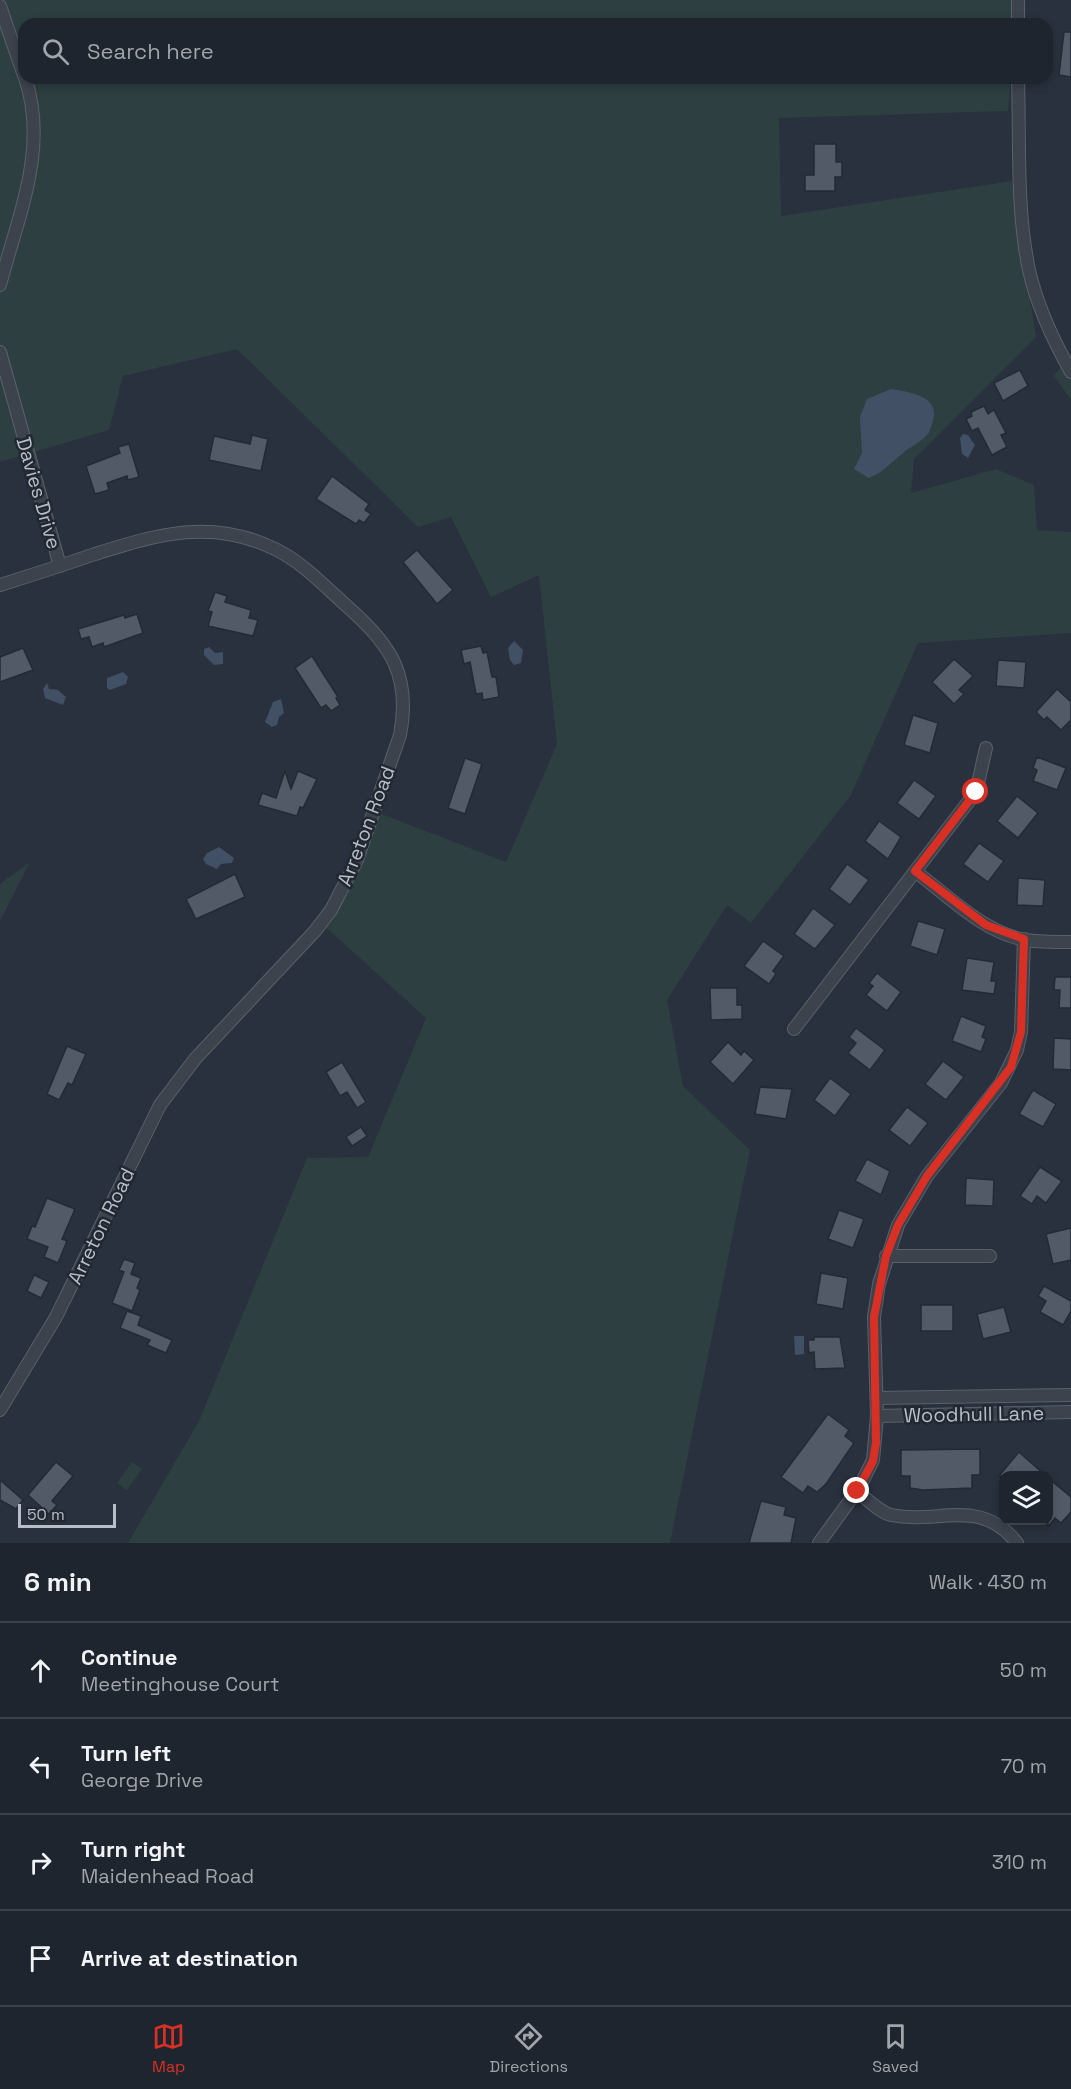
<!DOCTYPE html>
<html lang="en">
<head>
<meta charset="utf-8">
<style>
	:root { --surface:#1e252e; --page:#2b313a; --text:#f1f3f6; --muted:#a1a5aa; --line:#3c424a; --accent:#d93025 }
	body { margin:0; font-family:"Space Grotesk",sans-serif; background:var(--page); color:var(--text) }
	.controls { position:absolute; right:18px; bottom:18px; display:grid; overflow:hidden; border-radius:12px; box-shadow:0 3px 9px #0003 }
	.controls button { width:54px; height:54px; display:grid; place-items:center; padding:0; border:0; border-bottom:2px solid var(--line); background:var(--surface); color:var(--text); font:30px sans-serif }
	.scale { position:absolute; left:18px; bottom:15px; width:98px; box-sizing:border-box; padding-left:6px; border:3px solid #b8bec8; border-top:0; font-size:16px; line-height:21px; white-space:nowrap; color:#b8bec8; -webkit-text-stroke:4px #212832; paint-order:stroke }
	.stop { position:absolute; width:18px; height:18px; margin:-14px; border:4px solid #d93025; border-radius:50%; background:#fff }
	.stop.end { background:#d93025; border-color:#fff; box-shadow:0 2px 6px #0008 }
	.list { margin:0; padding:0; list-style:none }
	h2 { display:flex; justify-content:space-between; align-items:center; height:78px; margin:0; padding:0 24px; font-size:26px }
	h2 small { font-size:20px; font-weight:400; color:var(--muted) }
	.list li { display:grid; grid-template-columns:39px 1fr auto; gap:18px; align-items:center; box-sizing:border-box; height:96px; padding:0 24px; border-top:2px solid var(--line) }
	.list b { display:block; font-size:22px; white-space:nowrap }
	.list p { margin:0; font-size:20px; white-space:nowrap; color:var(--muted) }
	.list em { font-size:20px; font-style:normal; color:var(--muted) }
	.icon { flex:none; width:33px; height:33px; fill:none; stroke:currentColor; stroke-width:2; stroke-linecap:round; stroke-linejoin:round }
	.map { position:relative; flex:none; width:1071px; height:1543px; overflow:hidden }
	.search { position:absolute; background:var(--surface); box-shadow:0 3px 9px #0003; left:18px; right:18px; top:18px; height:66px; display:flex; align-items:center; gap:15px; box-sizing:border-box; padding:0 21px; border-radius:18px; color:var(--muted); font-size:22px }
	.sheet { height:462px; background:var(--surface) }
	nav { display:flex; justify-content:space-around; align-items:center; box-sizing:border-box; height:84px; border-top:2px solid var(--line); background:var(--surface); font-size:16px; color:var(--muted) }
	nav a { display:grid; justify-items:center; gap:3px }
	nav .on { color:var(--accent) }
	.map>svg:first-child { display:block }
	.green { fill:#2d3f40 }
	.water { fill:#415065 }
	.building { fill:#525a67; stroke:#232a34; stroke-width:1.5 }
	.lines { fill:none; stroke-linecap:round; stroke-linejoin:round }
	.minor-casing { stroke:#5a616b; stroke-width:14 }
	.minor { stroke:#3c434d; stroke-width:12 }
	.route { stroke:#d93025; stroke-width:8 }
	.labels { text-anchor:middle; stroke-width:5; stroke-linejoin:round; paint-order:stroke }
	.street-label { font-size:20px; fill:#b8bec8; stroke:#212832 }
</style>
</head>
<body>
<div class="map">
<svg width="1071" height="1543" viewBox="0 0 1071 1543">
	<rect width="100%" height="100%" fill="#28313d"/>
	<g class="green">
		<polygon points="0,0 1019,0 1016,24 24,24 24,78 1011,78 1008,111 779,118 781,216 1012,181 1036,337 914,459 911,493 996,469 1034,485 1037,530 1071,532 1071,633 918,643 851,795 751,923 727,905 667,1000 683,1086 750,1150 670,1543 128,1543 199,1421 307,1158 368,1157 426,1018 321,923 374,811 506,862 557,744 539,575 491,597 451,517 418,527 237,349 123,376 109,430 0,462"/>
		<polygon points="1071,354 1071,400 1054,376"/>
		<polygon points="30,862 0,921 0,884"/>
		<polygon points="132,1462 142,1469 127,1490 117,1483"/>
	</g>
	<g class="water">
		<path d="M891,389C911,392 943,397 932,424C930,429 930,433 926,436C919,443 910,447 903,453C890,463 884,472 869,478L854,469L862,453L860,417L867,399Z"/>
		<polygon points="963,434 968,435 975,445 968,458 962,454 960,438"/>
		<polygon points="514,641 523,650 521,663 514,665 510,660 508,648"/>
		<polygon points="209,647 215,653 223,652 223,664 214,665 204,655 204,649"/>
		<polygon points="123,672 128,677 126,684 110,690 107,688 107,678"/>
		<polygon points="47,683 49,689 58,690 66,697 63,705 45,698 43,689"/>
		<polygon points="281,699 284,713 279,717 277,725 272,727 265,722 273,702"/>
		<polygon points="219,847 234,858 232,863 221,864 217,869 206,864 203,859 207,853"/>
		<polygon points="794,1336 804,1336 804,1354 795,1355"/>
	</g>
	<g class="building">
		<polygon points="1064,32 1071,32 1071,77 1059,75"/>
		<polygon points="814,144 836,144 836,162 842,162 842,177 835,177 835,191 805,191 805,175 814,175"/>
		<polygon points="1020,370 1028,386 1003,401 994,383"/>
		<polygon points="984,406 988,414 994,410 1006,433 1001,435 1007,447 992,455 978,428 972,431 966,419 972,416 971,412"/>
		<polygon points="252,435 268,439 261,471 209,460 214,436 250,444"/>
		<polygon points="129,444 139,477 128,480 127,476 107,483 109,490 95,494 86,466 120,453 118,447"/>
		<polygon points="332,476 369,504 365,510 371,514 364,523 359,520 356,524 316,499"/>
		<polygon points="417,550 453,590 437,604 403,562"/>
		<polygon points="215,592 227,596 225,602 251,610 249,618 258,620 253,636 208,626 212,612 208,611"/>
		<polygon points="137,614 143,633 104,647 103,643 92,647 89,637 81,639 78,629 124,615 125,618"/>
		<polygon points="481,646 483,653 487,652 492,677 496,677 499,697 483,700 482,693 476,694 470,662 464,664 461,650"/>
		<polygon points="23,648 33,670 0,682 0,657"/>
		<polygon points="312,656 338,697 336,698 340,705 331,711 326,705 321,708 295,668"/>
		<polygon points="954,659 973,676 959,690 964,694 954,704 932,682"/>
		<polygon points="998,660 1026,662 1024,688 996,686"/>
		<polygon points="1057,689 1071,702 1071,720 1061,730 1047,717 1044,720 1036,712"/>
		<polygon points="913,715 938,723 930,753 904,745"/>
		<polygon points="1037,757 1066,768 1057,790 1033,781 1037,770 1033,768"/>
		<polygon points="465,758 482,764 465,814 448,808"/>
		<polygon points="285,771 291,789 298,771 317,779 303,808 300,807 297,816 258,805 262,793 276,798"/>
		<polygon points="914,780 936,796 919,819 897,803"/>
		<polygon points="1017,796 1038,813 1018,838 997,821"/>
		<polygon points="879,821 901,837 888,859 865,841"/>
		<polygon points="979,843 1004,861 988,882 963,864"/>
		<polygon points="847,864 869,880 850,905 829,889"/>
		<polygon points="235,874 245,897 196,919 186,899"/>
		<polygon points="1018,878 1045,880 1043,906 1017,905"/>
		<polygon points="813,908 835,925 815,949 794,934"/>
		<polygon points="918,921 945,929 937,955 910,946"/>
		<polygon points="763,941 784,956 773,971 776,974 769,984 744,966"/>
		<polygon points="967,958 994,962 991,981 996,981 994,994 962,990"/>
		<polygon points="877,973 901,992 887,1011 866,995 873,986 869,983"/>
		<polygon points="1055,977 1071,977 1071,1008 1059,1008 1060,990 1054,990"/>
		<polygon points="710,988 737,988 737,1005 742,1005 742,1019 711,1020"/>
		<polygon points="961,1016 986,1026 982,1037 986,1039 981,1052 952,1041"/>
		<polygon points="856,1028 885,1050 870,1070 848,1053 856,1043 849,1037"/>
		<polygon points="1054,1038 1071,1039 1071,1070 1053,1069"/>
		<polygon points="728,1042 741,1055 744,1051 754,1060 733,1084 710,1062"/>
		<polygon points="67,1046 86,1054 72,1085 68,1083 59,1100 47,1094"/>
		<polygon points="943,1061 964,1077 946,1100 925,1084"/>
		<polygon points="342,1062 366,1102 357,1108 347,1092 340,1096 326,1072"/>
		<polygon points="830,1078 851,1094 835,1116 814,1100"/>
		<polygon points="760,1087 792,1089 786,1119 755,1114"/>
		<polygon points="1033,1090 1056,1104 1043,1127 1019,1114"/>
		<polygon points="907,1107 928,1123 910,1146 889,1130"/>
		<polygon points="361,1127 367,1136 352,1146 346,1137"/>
		<polygon points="867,1159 890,1171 881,1195 855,1181"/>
		<polygon points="1040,1167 1062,1181 1046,1203 1037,1196 1032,1204 1020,1196"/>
		<polygon points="966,1178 994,1180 993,1206 965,1205"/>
		<polygon points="47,1198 75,1209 62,1239 67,1241 58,1263 44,1257 48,1247 27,1239 32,1226 35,1227"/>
		<polygon points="839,1210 864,1219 853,1248 828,1239"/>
		<polygon points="1071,1228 1071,1260 1053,1264 1046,1234"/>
		<polygon points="124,1259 135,1263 131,1274 141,1278 137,1288 140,1290 132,1311 112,1303 124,1272 119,1270"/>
		<polygon points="821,1273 848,1278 843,1309 816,1304"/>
		<polygon points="34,1275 49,1282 41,1298 27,1291"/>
		<polygon points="1044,1286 1071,1301 1071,1311 1063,1325 1040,1312 1046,1301 1038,1296"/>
		<rect x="921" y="1305" width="32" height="26"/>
		<polygon points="1004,1307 1011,1332 983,1339 977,1314"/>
		<polygon points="127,1311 141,1316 138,1325 172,1340 166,1353 147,1345 150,1340 120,1328"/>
		<polygon points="814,1337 840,1337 845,1368 815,1369 814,1352 809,1353 808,1340 814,1340"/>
		<polygon points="828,1414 849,1430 845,1436 854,1443 826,1484 817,1492 808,1486 803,1493 781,1477"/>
		<polygon points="980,1449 980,1475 972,1475 972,1488 923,1490 910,1488 910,1476 901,1476 901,1450"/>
		<polygon points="1019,1452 1046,1476 999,1476"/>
		<polygon points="56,1462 73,1476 52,1501 57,1505 49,1514 28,1495"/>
		<polygon points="1048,1478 1071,1497 1071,1512 1061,1523 1055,1518 1048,1527"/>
		<polygon points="0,1480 23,1500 16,1509 0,1500"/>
		<polygon points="761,1501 786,1507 784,1515 796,1518 791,1543 749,1543"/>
	</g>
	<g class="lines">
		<defs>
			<g id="minor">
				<polyline points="0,6 24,76"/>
				<polyline points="1018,24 1018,0"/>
				<path d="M1018,78C1020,141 1016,208 1029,270C1037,306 1053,340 1071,372"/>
				<path d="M0,285C18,216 49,148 25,78"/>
				<polyline points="0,352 60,566"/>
				<path d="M0,585C32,575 63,565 95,554C158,534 212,518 275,549C304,563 326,588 350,609C392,646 411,677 400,735L357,860L331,910L315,931L195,1059L160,1105L56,1317L0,1410"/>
				<path d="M915,871C948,896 983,932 1025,940C1040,942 1056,942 1071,942"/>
				<polyline points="794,1029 976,792 986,748"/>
				<polyline points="886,1256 990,1256"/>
				<polyline points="877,1398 1071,1395"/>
				<polyline points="877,1416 1071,1412"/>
				<path d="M857,1491C867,1499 879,1512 891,1515C938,1525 980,1496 1017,1543"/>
				<polyline points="819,1543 859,1488 873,1460 877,1416 874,1317 879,1284 898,1225 927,1176 1001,1083 1017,1050 1021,1032 1024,939"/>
			</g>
		</defs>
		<use href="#minor" class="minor-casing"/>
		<use href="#minor" class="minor"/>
	</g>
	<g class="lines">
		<polyline class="route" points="857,1491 873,1461 876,1443 874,1317 886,1256 898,1225 927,1176 1011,1067 1021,1032 1024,939 986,925 915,871 976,792"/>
	</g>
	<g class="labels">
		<g class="street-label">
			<text transform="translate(39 493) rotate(74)" y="7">Davies Drive</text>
			<text transform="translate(366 826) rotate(-69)" y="7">Arreton Road</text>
			<text transform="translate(101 1226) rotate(-64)" y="7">Arreton Road</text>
			<text transform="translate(974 1414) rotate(-1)" y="7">Woodhull Lane</text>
		</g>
	</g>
</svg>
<div class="controls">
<button><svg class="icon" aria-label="layers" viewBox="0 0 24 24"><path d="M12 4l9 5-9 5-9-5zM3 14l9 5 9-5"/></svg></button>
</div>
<div class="scale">50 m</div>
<div class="stop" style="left:976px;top:792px"></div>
<div class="stop end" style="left:857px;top:1491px"></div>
<div class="search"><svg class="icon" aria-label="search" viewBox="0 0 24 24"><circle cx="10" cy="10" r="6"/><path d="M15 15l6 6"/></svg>Search here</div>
</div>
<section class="sheet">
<h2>6 min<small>Walk · 430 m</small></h2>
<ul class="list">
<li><svg class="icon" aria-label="ahead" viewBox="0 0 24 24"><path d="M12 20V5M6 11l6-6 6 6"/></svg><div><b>Continue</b><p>Meetinghouse Court</p></div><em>50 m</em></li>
<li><svg class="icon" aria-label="left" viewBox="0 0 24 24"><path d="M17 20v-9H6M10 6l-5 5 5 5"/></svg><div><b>Turn left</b><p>George Drive</p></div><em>70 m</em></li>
<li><svg class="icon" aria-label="right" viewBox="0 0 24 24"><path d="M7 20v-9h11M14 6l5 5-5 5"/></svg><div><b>Turn right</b><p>Maidenhead Road</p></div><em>310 m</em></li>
<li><svg class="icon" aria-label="arrive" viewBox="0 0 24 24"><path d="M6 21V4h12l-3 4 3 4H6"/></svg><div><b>Arrive at destination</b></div></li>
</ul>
</section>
<nav>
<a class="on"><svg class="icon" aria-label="map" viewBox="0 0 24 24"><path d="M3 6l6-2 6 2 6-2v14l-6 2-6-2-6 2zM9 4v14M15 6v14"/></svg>Map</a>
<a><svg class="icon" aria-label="directions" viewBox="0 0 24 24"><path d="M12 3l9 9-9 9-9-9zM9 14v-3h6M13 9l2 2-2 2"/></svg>Directions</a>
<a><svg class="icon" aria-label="saved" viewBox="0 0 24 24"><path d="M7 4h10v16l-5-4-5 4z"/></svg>Saved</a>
</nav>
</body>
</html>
